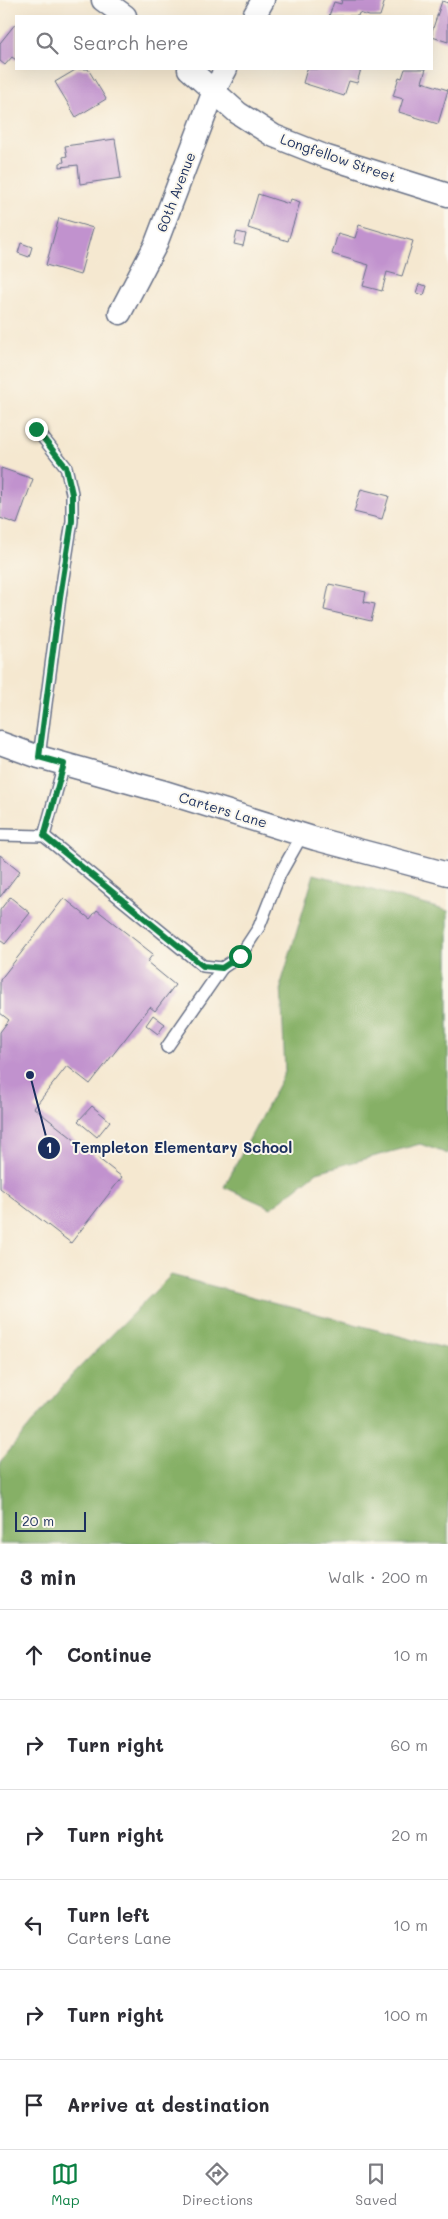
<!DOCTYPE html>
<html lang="en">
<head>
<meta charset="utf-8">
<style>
	:root { --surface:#fff; --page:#f2f2f3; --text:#2b2b33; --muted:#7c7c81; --line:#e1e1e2; --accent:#0b8043 }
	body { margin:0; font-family:Mali,sans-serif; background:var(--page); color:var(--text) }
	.scale { position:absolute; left:15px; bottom:12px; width:71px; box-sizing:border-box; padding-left:5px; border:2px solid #1b2f5e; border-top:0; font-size:14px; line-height:18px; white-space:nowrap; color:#1b2f5e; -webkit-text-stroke:4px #fbf7ec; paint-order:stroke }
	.stop { position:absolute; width:15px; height:15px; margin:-11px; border:4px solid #0b8043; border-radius:50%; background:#fff }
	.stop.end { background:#0b8043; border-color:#fff; box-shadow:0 1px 5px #0008 }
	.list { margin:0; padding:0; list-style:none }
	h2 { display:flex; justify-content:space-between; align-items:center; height:65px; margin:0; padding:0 20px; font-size:21px }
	h2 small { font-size:16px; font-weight:400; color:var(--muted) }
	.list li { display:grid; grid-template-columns:32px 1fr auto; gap:15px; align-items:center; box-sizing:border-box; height:90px; padding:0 20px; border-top:1px solid var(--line) }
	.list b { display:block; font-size:19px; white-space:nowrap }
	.list p { margin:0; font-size:16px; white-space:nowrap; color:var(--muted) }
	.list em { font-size:16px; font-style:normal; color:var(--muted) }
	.icon { flex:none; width:28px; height:28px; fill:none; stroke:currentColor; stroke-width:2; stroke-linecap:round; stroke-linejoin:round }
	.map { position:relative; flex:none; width:448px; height:1544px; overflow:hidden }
	.search { position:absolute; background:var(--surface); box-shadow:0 5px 20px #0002; left:15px; right:15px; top:15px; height:55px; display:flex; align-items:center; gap:12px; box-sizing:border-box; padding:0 18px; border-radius:0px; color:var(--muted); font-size:19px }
	.sheet { height:605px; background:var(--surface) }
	nav { display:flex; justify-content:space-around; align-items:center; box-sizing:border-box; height:70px; border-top:1px solid var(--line); background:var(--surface); font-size:14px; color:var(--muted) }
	nav a { display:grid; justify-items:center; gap:2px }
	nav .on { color:var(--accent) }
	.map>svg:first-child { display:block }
	.forest { fill:#86b066; stroke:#507062 }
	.building { fill:#c192ce }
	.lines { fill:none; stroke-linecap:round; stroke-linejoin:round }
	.service-casing { stroke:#677086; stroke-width:14 }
	.minor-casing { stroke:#677086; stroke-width:25 }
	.service { stroke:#fff; stroke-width:11 }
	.minor { stroke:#fff; stroke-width:22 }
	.route { stroke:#0b8043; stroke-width:6 }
	.labels { text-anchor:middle; stroke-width:4; stroke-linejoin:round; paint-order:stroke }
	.street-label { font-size:14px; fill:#1b2f5e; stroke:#fbf7ec }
	.leader { fill:none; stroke:#1b2f5e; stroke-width:2 }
	.callout-dot { fill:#1b2f5e; stroke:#fbf7ec; stroke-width:2 }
	.mark-label { font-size:15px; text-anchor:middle; font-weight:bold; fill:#fff }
	.callout-label { font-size:15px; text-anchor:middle; font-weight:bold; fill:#1b2f5e; stroke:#fbf7ec; stroke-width:4; stroke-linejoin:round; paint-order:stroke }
</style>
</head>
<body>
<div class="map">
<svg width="448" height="1544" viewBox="0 0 448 1544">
	<rect width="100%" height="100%" fill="#fbf7ec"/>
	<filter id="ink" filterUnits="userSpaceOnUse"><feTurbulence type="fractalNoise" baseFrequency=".02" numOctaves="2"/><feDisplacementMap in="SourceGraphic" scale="10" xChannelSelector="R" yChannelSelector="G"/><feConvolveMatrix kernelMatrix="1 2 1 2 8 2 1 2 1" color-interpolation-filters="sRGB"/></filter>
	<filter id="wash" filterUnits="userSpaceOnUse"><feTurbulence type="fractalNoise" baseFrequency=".0096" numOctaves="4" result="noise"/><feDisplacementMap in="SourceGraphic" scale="20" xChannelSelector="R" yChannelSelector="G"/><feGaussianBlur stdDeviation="1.12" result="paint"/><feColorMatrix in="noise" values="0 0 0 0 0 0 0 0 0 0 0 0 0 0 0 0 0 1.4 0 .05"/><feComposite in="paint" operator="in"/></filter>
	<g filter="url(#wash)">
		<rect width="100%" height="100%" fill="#f5e8d0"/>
		<g class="forest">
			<polygon points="314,874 448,911 448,1154 420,1144 317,1172 271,1208 224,1187 285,1072 281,984"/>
			<polygon points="171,1275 448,1349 448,1544 0,1544 0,1462 72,1375"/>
		</g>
		<g id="blocks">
			<g class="building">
				<polygon points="342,0 385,0 380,16 369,16 359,13 358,16 329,16 334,2 341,4"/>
				<polygon points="442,1 448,3 448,42 432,37 432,31"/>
				<polygon points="16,23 16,60 12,57 5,65 0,61 0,43"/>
				<polygon points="77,69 88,69 106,99 76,117 55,82"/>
				<polygon points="307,69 361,69 357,83 349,81 344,96 303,83"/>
				<polygon points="405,69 426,69 422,82 448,90 438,124 399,112 403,99 393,96 399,77 402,78"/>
				<polygon points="115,139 121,178 80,184 78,165 60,167 60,163 64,162 63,157 67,156 65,146"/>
				<polygon points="258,194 289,204 291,199 300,202 288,241 248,228"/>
				<polygon points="59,218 93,228 80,275 46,265"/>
				<polygon points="359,225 413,241 402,276 387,272 382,291 363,286 369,265 332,254 338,233 355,238"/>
				<polygon points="237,232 246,234 243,246 234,244"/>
				<polygon points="21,243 32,247 29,257 18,253"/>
				<polygon points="419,284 427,286 424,295 416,293"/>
				<polygon points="1,468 33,479 17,524 0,518"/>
				<polygon points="361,489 389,496 382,519 354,512"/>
				<polygon points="329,584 366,592 364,602 375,604 371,621 324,610"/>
				<polygon points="0,855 20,871 0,897"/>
				<polygon points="10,897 30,913 5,944 0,940 0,910"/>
				<polygon points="64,898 90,919 97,910 153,954 147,962 175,985 155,1011 150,1007 90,1084 67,1066 34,1108 122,1177 71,1243 0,1188 0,1032 9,1020 0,1013 0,980"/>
				<polygon points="153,1015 165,1024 158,1034 146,1025"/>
				<polygon points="92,1106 110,1121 97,1137 78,1121"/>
			</g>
		</g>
	</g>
	<g filter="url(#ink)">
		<use href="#blocks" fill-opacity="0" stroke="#677086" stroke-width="1"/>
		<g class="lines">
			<defs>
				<g id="service">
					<polyline points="36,429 66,467 72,493 72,521 60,597 39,757"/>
					<polyline points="0,835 44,836 203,966 222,968 240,956 259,927 280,874 302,835"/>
					<polyline points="44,836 64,764"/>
					<polyline points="167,1047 222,968"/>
				</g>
				<g id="minor">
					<polyline points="103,0 125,16"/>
					<polyline points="254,16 263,0"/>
					<polyline points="189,69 238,113 274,136 327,157 448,195"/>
					<polyline points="120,313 155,246 214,91 226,69"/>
					<polyline points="0,743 39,757 161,791 316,839 448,874"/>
				</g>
			</defs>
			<use href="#service" class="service-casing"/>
			<use href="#minor" class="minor-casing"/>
			<use href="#service" class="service"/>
			<use href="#minor" class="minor"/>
		</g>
	</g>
	<g class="lines" filter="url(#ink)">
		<polyline class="route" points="36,429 66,467 72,494 72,521 60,597 39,757 64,764 44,836 203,966 222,968 240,956"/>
	</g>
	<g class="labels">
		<g class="street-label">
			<text transform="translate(338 158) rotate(19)" y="5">Longfellow Street</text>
			<text transform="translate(176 192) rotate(-69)" y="5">60th Avenue</text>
			<text transform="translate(223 810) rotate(17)" y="5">Carters Lane</text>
		</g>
	</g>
	<path class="leader" d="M30 1075L49 1148"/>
	<g class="callout-dot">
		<circle cx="30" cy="1075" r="5"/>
		<circle cx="49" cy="1148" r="12"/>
	</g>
	<g class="mark-label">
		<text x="49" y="1153">1</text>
	</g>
	<g class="callout-label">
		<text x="182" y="1153">Templeton Elementary School</text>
	</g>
</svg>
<div class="scale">20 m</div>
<div class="stop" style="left:240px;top:956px"></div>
<div class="stop end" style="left:36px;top:429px"></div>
<div class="search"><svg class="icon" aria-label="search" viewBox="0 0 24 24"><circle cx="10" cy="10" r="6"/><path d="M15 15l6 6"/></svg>Search here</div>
</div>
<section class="sheet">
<h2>3 min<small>Walk · 200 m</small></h2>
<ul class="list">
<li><svg class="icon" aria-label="ahead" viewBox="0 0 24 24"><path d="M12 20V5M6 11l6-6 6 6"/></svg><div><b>Continue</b></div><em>10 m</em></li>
<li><svg class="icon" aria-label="right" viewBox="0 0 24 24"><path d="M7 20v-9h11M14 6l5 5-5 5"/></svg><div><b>Turn right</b></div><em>60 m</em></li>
<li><svg class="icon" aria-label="right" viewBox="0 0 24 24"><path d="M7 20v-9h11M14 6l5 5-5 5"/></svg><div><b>Turn right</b></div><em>20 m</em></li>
<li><svg class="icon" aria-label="left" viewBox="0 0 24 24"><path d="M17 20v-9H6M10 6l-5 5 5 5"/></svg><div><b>Turn left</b><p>Carters Lane</p></div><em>10 m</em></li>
<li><svg class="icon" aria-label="right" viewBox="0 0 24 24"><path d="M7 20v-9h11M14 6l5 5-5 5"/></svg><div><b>Turn right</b></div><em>100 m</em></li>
<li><svg class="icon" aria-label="arrive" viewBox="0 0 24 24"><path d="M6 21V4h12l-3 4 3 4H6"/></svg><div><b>Arrive at destination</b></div></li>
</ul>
</section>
<nav>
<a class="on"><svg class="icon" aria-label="map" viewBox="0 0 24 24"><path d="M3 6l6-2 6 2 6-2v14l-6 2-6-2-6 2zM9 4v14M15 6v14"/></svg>Map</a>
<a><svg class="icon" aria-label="directions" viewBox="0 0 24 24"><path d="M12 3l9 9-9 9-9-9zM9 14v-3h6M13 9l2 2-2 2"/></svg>Directions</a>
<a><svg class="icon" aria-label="saved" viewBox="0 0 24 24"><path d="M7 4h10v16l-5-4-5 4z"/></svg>Saved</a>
</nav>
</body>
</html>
